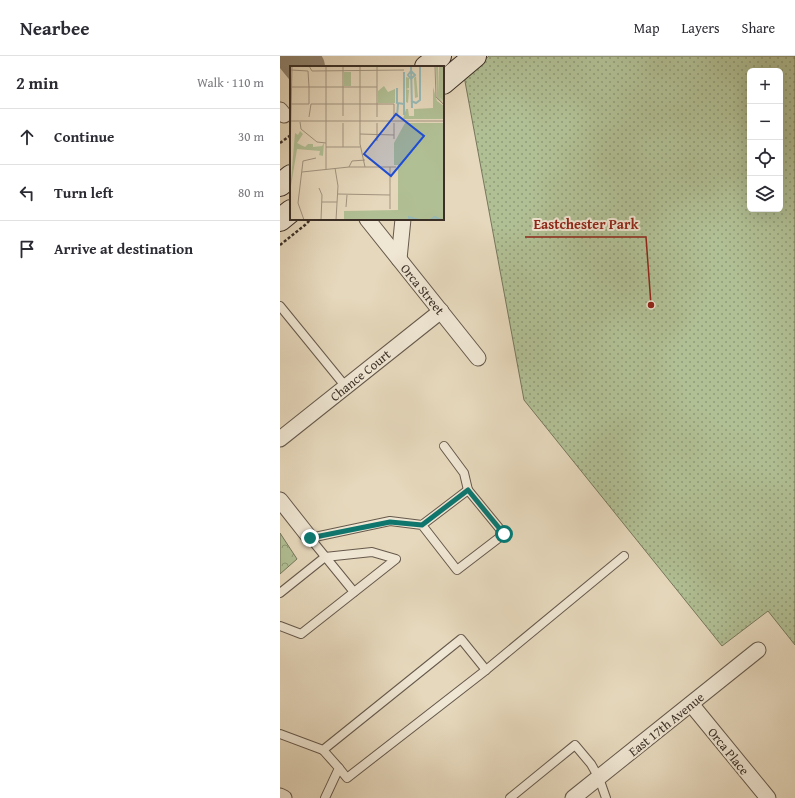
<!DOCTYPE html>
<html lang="en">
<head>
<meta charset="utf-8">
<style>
	:root { --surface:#fff; --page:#f2f2f3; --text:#2b2b33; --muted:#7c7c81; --line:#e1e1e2 }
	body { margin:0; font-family:"Gentium Book Plus",serif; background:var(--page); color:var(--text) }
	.controls { position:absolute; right:12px; top:12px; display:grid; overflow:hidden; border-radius:6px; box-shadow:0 4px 16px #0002 }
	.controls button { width:36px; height:36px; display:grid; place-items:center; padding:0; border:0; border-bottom:1px solid var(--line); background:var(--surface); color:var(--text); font:20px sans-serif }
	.stop { position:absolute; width:12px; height:12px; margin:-9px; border:3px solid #0f766e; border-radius:50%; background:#fff }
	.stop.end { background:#0f766e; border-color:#fff; box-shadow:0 1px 4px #0008 }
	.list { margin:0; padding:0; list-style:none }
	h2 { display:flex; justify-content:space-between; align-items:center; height:52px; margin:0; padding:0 16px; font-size:17px }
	h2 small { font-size:13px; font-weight:400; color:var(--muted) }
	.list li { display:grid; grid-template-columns:26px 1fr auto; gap:12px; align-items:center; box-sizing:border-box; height:56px; padding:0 16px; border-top:1px solid var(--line) }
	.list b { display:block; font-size:15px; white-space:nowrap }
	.list em { font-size:13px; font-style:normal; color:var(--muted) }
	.icon { flex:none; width:22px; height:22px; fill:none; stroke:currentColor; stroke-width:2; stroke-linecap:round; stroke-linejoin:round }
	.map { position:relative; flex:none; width:515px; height:742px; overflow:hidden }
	header { display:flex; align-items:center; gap:24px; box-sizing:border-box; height:56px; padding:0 20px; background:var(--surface); border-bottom:1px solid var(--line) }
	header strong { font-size:19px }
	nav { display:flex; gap:22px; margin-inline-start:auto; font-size:14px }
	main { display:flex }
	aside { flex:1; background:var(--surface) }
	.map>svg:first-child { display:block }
	.forest { fill:url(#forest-crowns); stroke:#76775d }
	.park { fill:url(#park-dots); stroke:#76775d; fill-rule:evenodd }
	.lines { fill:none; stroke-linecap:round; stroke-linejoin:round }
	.taxiway { stroke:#908471; stroke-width:40 }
	.lane-casing { stroke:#66594c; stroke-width:10 }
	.street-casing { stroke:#66594c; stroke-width:17 }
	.secondary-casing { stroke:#3b2f26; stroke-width:24 }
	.path { stroke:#3b2f26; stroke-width:2.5; stroke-dasharray:3 2; stroke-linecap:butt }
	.lane { stroke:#efe6d3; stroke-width:8 }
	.street { stroke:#efe6d3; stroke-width:15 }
	.secondary { stroke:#efe6d3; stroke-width:22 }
	.route { stroke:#0f766e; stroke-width:5 }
	.labels { text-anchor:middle; stroke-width:4; stroke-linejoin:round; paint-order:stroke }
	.street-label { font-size:13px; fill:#3b2f26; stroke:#efe6d3 }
	.inset-river { fill:none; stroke:#97b9b7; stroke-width:2 }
	.inset-road { fill:none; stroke:#a29480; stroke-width:1 }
	.view { fill:#1d4ed8; fill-opacity:0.15; stroke:#1d4ed8; stroke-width:2 }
	.inset-edge { fill:none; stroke:#3b2f26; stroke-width:2 }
	.leader { fill:none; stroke:#8f2418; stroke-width:1.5 }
	.callout-dot { fill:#8f2418; stroke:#efe6d3; stroke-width:1.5 }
	.callout-label { font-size:14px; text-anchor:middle; font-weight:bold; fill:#8f2418; stroke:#efe6d3; stroke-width:4; stroke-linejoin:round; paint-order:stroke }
</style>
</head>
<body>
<header>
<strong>Nearbee</strong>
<nav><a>Map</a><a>Layers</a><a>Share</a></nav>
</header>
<main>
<aside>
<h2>2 min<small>Walk · 110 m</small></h2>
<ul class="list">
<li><svg class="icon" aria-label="ahead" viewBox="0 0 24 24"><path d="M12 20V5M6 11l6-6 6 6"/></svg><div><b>Continue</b></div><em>30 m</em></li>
<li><svg class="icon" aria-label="left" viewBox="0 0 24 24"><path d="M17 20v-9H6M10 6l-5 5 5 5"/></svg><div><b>Turn left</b></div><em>80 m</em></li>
<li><svg class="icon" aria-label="arrive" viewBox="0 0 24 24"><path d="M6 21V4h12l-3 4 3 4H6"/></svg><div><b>Arrive at destination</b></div></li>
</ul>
</aside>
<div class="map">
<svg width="515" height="742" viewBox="0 0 515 742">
	<defs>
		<pattern id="forest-crowns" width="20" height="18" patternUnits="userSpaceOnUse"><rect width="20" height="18" fill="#b1bf94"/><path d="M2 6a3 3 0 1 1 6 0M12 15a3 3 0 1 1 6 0" fill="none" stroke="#919c79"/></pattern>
		<pattern id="park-dots" width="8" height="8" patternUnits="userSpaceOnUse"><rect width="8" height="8" fill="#b1bf94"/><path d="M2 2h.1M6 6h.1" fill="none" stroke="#919c79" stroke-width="1.8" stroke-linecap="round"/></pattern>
	</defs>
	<rect width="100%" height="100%" fill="#e6d8bc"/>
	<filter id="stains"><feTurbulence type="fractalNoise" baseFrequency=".005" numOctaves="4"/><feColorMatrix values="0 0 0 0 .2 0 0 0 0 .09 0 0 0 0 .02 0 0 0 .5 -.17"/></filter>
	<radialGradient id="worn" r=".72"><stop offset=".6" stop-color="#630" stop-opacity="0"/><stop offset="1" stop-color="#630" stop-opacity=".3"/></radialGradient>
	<polygon class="forest" points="0,477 17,503 0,518"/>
	<path class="park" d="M209,0H515V589L488,555L442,590L244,344L184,20ZM470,15H500V153H470Z"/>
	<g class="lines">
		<polyline class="taxiway" points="16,0 25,11"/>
		<defs>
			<g id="lane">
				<polyline points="0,250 66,331"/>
				<polyline points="164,390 184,417 188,434"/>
				<polyline points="74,536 30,482 110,465 142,469 177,514 224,478 188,434 142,469"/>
				<polyline points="0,537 45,501 92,496 116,503 21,578 0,570"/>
				<polyline points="0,678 43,694 181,583 206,614 344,500"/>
				<polyline points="43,694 59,712 45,742"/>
				<polyline points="59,712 67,722 206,614"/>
				<polyline points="230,742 295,689 311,708 319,722 326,742"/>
			</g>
			<g id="street">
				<polyline points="0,54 4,59"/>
				<polyline points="87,163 198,302"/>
				<polyline points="119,203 123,163"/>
				<polyline points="0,383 161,255"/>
				<polyline points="0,444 30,482"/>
				<polyline points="411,648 488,742"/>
				<polyline points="0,740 4,742"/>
				<polyline points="293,742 478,594"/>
			</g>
			<g id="secondary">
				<polyline points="146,11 160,0"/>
				<polyline points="163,27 195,0"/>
				<polyline points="0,129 11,120"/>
				<polyline points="0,164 11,155"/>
			</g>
		</defs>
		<use href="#lane" class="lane-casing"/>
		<use href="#street" class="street-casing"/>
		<use href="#secondary" class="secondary-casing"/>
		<g class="path">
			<polyline points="0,87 11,79"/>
			<polyline points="0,189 25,169 31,163"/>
		</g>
		<use href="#lane" class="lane"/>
		<use href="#street" class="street"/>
		<use href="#secondary" class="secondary"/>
	</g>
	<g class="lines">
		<polyline class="route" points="30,482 110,466 142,469 188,434 224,478"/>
	</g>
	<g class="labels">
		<g class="street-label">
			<text transform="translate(143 233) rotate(51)" y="5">Orca Street</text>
			<text transform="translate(80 319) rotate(-39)" y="5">Chance Court</text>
			<text transform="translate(386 668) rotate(-39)" y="5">East 17th Avenue</text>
			<text transform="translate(449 695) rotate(51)" y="5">Orca Place</text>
		</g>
	</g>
	<g transform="translate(10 10)">
		<rect width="154" height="154" fill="#e6d8bc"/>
		<path d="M146,0H148L149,28V0H154V36L149,31L154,38L147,33ZM126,10L128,31L125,32L124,12ZM116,11L119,12V22L116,23L119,24L118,37L116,36ZM143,21L147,35L154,40V53H113L116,43H118L119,50H124V43L143,42Z" fill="#b1bf94"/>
		<path d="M10,65L13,68L7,77L15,81L18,78H23V81L32,80L34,77L33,90L29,89L30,85L7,83L0,126L5,67L8,69Z" fill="#b1bf94"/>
		<path d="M54,6H61V20H54ZM94,20L98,26L105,23V37H88V25ZM115,57H154V154H54V145L108,144V99H104V77Z" fill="#b1bf94"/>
		<path class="inset-river" d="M121,0L122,42M121,5L125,9L121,13L118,9ZM107,22V37L114,38M121,35L126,37L130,34V0M114,49V6M107,50L108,38M119,154V151L129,154M140,154L145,151L151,154"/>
		<path class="inset-road" d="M19,0L22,5L114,4M36,0V104M53,0V50M70,0V78L75,101M87,0V51M145,0L146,31L154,39M1,21H87M0,38H19V21L18,5L1,4M19,51L21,38H104V51M0,55H154M10,56L11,63L27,76L36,77M70,68L104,69M104,73V57M87,75V57M36,81H70M53,81V57M0,92L2,0M59,101L62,95L75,94M100,101V143M45,102L48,120L46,154M12,106L59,101H106M29,122L32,129L31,154M48,128L100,129M32,136H47M56,141L57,129M14,154L8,137L13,95L26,92"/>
		<path class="view" d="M106,48L134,70L101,110L74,88Z"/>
		<rect width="154" height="154" class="inset-edge"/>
	</g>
	<path class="leader" d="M371 249L366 181H245"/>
	<circle class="callout-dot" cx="371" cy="249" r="4"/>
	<g class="callout-label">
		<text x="306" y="173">Eastchester Park</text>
	</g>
	<rect width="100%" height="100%" filter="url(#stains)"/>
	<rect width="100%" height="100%" fill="url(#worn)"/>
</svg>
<div class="controls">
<button>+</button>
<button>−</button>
<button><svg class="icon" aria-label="locate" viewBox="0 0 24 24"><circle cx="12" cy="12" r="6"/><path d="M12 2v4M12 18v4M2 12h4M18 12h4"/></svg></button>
<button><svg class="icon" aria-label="layers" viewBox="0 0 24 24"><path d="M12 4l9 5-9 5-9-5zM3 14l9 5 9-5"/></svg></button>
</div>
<div class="stop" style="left:224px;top:478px"></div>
<div class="stop end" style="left:30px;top:482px"></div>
</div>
</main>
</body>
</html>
